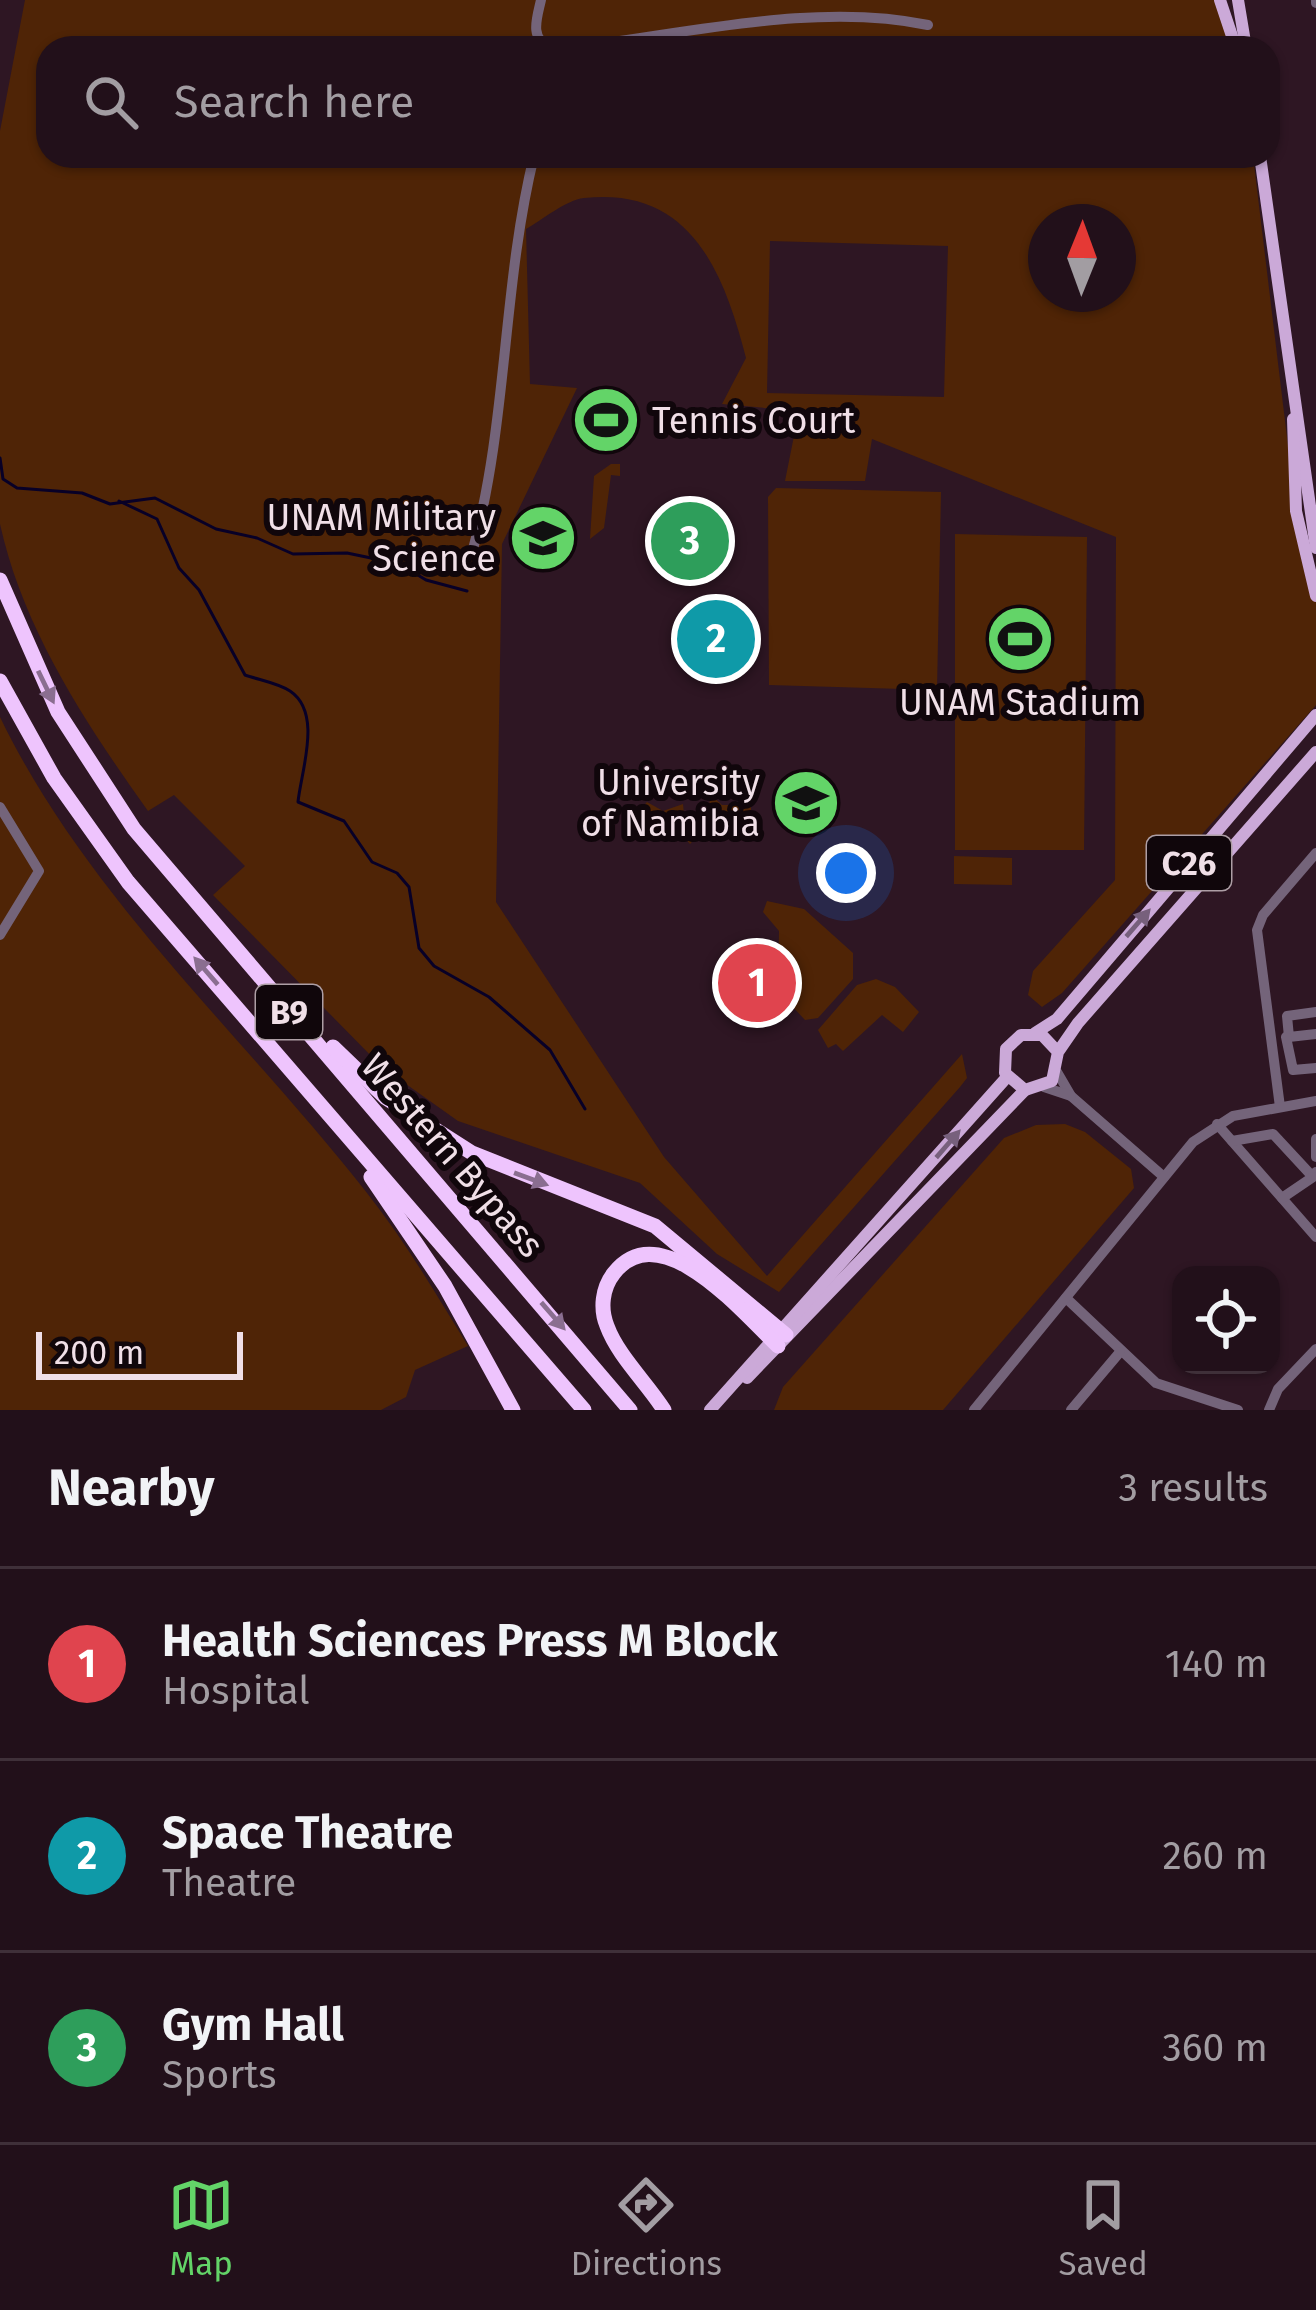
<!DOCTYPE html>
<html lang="en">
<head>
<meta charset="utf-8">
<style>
	:root { --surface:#22101a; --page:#2a1923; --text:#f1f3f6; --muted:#a29da2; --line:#3f3039; --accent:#63d468 }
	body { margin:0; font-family:"Fira Sans",sans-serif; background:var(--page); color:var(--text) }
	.controls { position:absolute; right:36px; bottom:36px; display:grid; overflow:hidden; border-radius:24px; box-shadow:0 3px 9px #0004 }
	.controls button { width:108px; height:108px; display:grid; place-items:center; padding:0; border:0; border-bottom:3px solid var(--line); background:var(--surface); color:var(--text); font:60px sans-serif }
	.compass { position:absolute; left:1028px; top:204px; width:108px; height:108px; border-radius:50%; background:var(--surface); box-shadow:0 3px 9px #0004; rotate:1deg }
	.scale { position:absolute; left:36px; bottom:30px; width:207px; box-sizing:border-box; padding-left:12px; border:6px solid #f0dfe7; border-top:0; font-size:33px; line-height:42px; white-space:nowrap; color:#f0dfe7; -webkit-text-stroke:9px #10060b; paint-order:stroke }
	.you { position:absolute; left:846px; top:873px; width:42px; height:42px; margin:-30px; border:9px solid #fff; border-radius:50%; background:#1a73e8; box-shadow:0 0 0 18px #1a73e833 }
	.badge { display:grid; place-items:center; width:78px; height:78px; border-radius:50%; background:var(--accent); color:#fff; font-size:39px; font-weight:700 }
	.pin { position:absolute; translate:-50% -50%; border:6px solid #fff; box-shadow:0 3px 12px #0006 }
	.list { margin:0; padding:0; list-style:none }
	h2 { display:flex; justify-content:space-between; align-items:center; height:156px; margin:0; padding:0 48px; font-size:51px }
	h2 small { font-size:39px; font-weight:400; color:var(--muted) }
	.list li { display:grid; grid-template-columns:78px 1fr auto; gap:36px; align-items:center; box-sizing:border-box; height:192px; padding:0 48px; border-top:3px solid var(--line) }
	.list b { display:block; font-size:45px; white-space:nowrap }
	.list p { margin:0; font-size:39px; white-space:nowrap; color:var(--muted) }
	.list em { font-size:39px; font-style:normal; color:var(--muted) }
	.icon { flex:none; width:66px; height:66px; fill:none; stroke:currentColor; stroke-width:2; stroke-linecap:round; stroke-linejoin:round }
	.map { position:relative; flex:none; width:1316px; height:1410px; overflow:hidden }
	.search { position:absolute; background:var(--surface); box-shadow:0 3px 9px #0004; left:36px; right:36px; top:36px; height:132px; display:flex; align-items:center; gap:30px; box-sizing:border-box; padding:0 42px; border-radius:36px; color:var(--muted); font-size:45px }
	.sheet { height:732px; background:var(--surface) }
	nav { display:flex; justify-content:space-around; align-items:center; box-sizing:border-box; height:168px; border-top:3px solid var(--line); background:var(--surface); font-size:33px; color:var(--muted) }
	nav a { display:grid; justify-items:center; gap:6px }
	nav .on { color:var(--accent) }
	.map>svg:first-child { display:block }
	.green { fill:#4f2406; fill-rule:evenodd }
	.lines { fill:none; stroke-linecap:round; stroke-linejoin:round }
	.stream { stroke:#080027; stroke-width:3 }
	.minor { stroke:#74647a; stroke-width:10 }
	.major { stroke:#cba9d8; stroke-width:12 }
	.highway { stroke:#eec4fd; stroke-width:15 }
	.oneway { fill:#8a6e90 }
	.oneway2 { fill:#77607c }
	.labels { text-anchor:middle; stroke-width:12; stroke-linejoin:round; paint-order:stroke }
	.shield { fill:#10060b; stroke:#ad9ea5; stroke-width:3 }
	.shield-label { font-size:33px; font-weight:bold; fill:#f0dfe7 }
	.poi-label { font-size:36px; fill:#f0dfe7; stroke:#10060b; text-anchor:end }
	.street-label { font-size:36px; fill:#f0dfe7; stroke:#10060b }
</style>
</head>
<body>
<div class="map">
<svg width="1316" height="1410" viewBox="0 0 1316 1410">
	<rect width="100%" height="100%" fill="#2e1623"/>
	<g class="green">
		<path d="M25,0H1220L1236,48H48V156H1253L1300,545L1316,596V705L1062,993L1042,1007L1028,995L1033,971L1115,880L1116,537L872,439L865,481H785L799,411L722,404L746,358C724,273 691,186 584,198C566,200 542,220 526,229L530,384L577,388L502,544L496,902L664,1157L767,1276L962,1054L967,1078L960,1087L779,1292L717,1254L640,1183L458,1121L382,1067L213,895L245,866L174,795L148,811C86,724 23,629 0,524V131ZM1046,222H1118V294H1046ZM770,241L948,246L944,397L767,393Z"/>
		<polygon points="611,464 620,464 620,476 611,475 604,528 590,539 594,476"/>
		<polygon points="776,488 941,492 937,690 769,685 768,497"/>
		<polygon points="955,534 1087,537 1084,850 955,850"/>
		<path d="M0,717C87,897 245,1037 367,1193C405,1241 436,1294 468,1346L415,1370L406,1397L381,1410H0Z"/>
		<polygon points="710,794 722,805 743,805 751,799 751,828 706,827 690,844 674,825 665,831 645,825 639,811 647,802 663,811 683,804 684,815 709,816"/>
		<polygon points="954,856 1012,858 1012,885 954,884"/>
		<polygon points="767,901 804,909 853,953 853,979 818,1018 805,1020 778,991 779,931 763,912"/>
		<polygon points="876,979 895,987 919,1012 903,1032 882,1015 843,1051 836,1044 828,1048 818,1030 857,985"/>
		<polygon points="1065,1124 1085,1132 1131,1169 1134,1188 943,1410 774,1410 783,1387 1004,1138 1036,1125"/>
	</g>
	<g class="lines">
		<g class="stream">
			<polyline points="0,458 3,479 17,488 82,493 110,504 155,498 216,529 257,538 293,554 347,553 400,564 426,580 467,591"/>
			<path d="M119,501L157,519L179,568L199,590L245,675C259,680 278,683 290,691C323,713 301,771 298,802L344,821L372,862L397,873L409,887L419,948L434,966L489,997L550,1050L585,1109"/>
		</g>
		<g class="minor">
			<path d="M541,0C537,18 529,38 550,48"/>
			<polyline points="1316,0 1316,3"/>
			<polyline points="474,42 518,48"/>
			<path d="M568,48C683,35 815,1 928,25"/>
			<path d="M472,553C508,422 502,287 534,156"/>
			<polyline points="0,807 39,871 0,935"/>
			<polyline points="1316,1012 1287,1016 1289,1037 1316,1034"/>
			<polyline points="1286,1037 1293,1070 1316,1068"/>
			<polyline points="1057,1072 1071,1096 1164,1177"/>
			<polyline points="1044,1087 1071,1096"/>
			<polyline points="1280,1107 1257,930 1263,915 1316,853"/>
			<polyline points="1217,1124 1316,1237"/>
			<polyline points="1316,1139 1316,1157"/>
			<polyline points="1232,1141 1273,1134 1312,1176 1316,1172"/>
			<polyline points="1282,1198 1313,1177"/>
			<polyline points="1066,1298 1156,1383 1238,1410"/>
			<polyline points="974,1410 1193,1142 1233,1116 1316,1101"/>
			<polyline points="1071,1410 1120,1352"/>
			<polyline points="1269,1410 1278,1389 1316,1349"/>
		</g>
		<g class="major">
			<polyline points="1220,0 1236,48"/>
			<polyline points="1238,0 1246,48"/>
			<polyline points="1260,156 1316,548"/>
			<polyline points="1293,419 1296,511 1316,596"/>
			<polyline points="1035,1033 1057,1019 1316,715"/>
			<polyline points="1058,1052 1042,1035 1021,1035 1006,1049 1005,1073 1025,1090 1052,1081 1058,1052 1078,1023 1316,752"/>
			<polyline points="747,1378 1025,1090"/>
			<polyline points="710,1410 1007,1077"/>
		</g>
		<g class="highway">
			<polyline points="0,580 58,712 134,829 630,1410"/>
			<polyline points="0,681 54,778 128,882 584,1410"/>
			<polyline points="333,1047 386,1098 472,1153 655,1226 786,1335"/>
			<polyline points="371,1177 445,1286 513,1410"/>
			<path d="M664,1410C647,1383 618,1356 607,1326C600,1309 602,1288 614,1273C661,1214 742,1312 778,1346"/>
		</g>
	</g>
	<defs><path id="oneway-solid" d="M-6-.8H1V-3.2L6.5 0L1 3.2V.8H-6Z" transform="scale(3)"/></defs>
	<g class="oneway">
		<use href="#oneway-solid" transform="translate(46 687) rotate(64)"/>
		<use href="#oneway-solid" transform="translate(206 971) rotate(-131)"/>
		<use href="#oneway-solid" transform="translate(531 1179) rotate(20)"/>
		<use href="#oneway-solid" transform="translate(553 1316) rotate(49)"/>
	</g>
	<g class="oneway2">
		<use href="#oneway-solid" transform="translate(1138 923) rotate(-49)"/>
		<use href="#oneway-solid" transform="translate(948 1144) rotate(-49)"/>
	</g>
	<defs>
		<symbol id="stadium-disc" viewBox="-11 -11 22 22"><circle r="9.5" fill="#63d468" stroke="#10060b"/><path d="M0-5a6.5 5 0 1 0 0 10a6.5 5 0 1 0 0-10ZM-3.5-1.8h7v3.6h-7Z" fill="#111"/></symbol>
		<symbol id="university-disc" viewBox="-11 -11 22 22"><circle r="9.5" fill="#63d468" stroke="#10060b"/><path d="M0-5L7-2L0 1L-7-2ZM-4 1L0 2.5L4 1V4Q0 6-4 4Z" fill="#111"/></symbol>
	</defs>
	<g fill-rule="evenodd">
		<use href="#stadium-disc" x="568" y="382" width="76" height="76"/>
		<use href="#university-disc" x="505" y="500" width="76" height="76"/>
		<use href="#stadium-disc" x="982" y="601" width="76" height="76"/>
		<use href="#university-disc" x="768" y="765" width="76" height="76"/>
	</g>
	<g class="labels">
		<g class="shield">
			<rect x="1147" y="836" width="84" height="54" rx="9"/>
			<rect x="256" y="985" width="66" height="54" rx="9"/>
		</g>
		<g class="shield-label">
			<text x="1189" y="875">C26</text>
			<text x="289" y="1024">B9</text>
		</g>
		<g class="poi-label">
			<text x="652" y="433" text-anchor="start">Tennis Court</text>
			<text x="496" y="530">UNAM Military<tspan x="496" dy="41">Science</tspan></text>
			<text x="1020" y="715" text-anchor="middle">UNAM Stadium</text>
			<text x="760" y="795">University<tspan x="760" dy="41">of Namibia</tspan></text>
		</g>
		<g class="street-label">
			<text transform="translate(453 1155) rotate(49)" y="13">Western Bypass</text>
		</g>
	</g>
</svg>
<div class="controls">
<button><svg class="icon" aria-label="locate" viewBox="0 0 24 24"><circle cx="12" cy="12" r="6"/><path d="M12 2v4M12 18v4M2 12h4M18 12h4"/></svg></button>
</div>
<svg class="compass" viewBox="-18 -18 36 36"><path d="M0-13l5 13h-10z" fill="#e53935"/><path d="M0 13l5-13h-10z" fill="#a29da2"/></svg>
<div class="scale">200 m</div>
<div class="you"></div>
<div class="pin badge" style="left:757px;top:983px;background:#e0444e">1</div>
<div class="pin badge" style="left:716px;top:639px;background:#0f9aa8">2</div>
<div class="pin badge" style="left:690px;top:541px;background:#2e9e5b">3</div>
<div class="search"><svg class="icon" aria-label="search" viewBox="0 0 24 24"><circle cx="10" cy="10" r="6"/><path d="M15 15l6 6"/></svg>Search here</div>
</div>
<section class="sheet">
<h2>Nearby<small>3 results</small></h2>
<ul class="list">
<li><span class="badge" style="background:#e0444e">1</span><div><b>Health Sciences Press M Block</b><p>Hospital</p></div><em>140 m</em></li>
<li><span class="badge" style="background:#0f9aa8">2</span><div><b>Space Theatre</b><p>Theatre</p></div><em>260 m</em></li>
<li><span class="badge" style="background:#2e9e5b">3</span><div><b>Gym Hall</b><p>Sports</p></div><em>360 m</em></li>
</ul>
</section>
<nav>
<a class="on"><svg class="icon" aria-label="map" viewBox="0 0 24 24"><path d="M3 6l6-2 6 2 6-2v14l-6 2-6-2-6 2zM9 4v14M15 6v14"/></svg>Map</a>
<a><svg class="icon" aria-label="directions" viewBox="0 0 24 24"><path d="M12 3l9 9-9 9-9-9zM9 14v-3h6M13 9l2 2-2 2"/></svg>Directions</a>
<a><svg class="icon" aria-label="saved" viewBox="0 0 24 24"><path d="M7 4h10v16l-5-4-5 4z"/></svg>Saved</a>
</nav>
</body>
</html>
